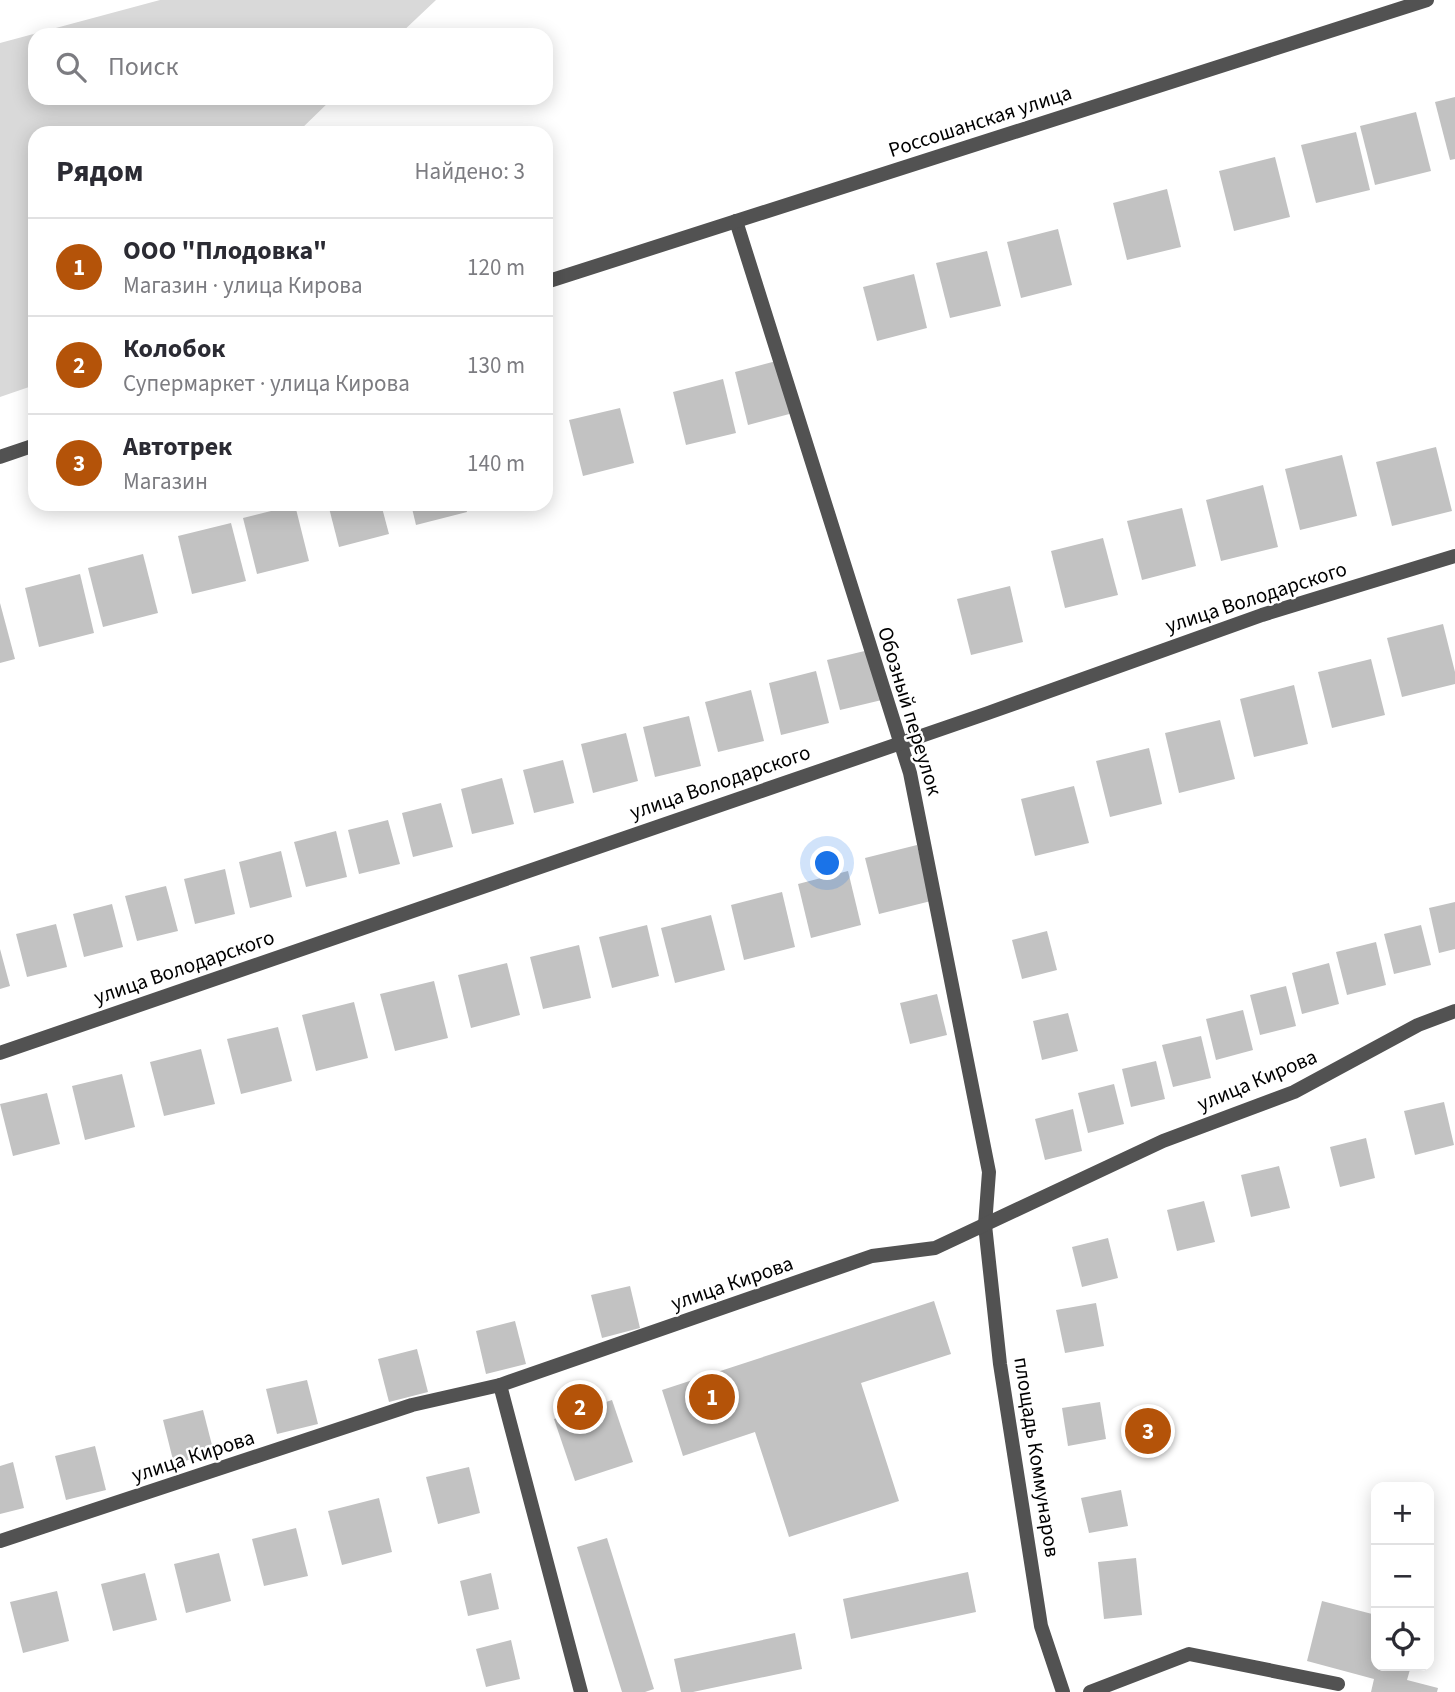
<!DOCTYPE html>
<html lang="ru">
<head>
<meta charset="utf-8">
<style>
	:root { --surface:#fff; --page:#f2f2f3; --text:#2b2b33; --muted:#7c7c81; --line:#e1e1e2; --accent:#b45309 }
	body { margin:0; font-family:"Source Sans 3",sans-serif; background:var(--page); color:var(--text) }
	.controls { position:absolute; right:21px; bottom:21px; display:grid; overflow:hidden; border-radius:14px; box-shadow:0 4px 18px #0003 }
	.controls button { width:63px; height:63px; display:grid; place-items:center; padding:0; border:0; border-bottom:2px solid var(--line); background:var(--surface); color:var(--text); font:35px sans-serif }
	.you { position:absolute; left:828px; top:864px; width:24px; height:24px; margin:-18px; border:5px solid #fff; border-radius:50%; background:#1a73e8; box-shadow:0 0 0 10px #1a73e833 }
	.badge { display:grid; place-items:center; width:46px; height:46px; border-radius:50%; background:var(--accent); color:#fff; font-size:23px; font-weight:700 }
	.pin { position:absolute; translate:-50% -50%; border:4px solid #fff; box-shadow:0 2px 7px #0006 }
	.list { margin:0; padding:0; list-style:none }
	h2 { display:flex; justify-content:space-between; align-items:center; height:91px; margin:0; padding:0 28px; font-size:30px }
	h2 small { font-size:23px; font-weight:400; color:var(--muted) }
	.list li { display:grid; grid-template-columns:46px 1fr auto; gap:21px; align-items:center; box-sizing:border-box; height:98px; padding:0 28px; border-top:2px solid var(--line) }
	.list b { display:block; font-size:26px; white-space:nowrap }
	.list p { margin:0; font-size:23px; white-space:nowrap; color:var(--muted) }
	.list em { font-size:23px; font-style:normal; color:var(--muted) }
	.icon { flex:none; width:38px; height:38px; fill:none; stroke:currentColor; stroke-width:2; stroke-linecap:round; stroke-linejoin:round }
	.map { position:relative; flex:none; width:1455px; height:1692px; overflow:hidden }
	.search { position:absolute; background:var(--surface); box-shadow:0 4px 18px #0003; left:28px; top:28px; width:525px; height:77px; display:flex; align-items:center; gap:18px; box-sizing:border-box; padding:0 24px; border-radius:21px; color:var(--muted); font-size:26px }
	.panel { position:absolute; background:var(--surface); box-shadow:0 4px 18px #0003; left:28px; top:126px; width:525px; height:385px; border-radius:21px }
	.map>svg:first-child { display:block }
	.green { fill:#d9d9d9 }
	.building { fill:#c2c2c2 }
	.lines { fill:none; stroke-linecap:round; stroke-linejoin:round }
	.lane { stroke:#525252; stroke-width:14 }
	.street { stroke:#525252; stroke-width:14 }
	.labels { text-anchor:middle; stroke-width:5; stroke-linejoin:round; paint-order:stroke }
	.street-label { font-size:21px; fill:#000; stroke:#fff }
</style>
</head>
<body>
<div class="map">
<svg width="1455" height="1692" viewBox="0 0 1455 1692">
	<rect width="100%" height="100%" fill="#fff"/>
	<polygon class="green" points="160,0 436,0 399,35 35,35 35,98 333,98 297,133 35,133 35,382 29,387 0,397 0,43"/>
	<g class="building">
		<polygon points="1455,97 1455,159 1450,160 1435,102"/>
		<polygon points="1416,112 1431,171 1375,185 1360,126"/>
		<polygon points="1356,132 1370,190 1316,203 1301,145"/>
		<polygon points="1275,157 1290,217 1234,231 1219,171"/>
		<polygon points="1167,189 1181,247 1127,260 1113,203"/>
		<polygon points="1058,229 1072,285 1021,298 1007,242"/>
		<polygon points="987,251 1001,306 950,318 936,263"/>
		<polygon points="914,274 927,328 877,341 863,287"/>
		<polygon points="784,359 797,412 748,425 735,372"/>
		<polygon points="723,379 736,433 686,445 673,392"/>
		<polygon points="620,408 634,463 583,476 569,420"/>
		<polygon points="1436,447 1452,511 1392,526 1376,462"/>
		<polygon points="1342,455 1357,516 1300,530 1285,469"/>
		<polygon points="1263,485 1278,547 1221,561 1206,500"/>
		<polygon points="328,504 381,504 389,534 339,547"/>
		<polygon points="411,504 465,504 467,512 416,525"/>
		<polygon points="295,505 309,561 257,574 243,518"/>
		<polygon points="1182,508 1196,566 1142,580 1127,521"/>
		<polygon points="231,523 246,581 192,594 178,536"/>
		<polygon points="1103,538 1118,595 1065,608 1051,551"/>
		<polygon points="143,554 158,613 103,627 88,568"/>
		<polygon points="80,574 94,633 39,647 25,588"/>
		<polygon points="1010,586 1023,642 971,655 957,599"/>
		<polygon points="0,603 15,659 0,663"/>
		<polygon points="1443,624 1455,672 1455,684 1402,697 1387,638"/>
		<polygon points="873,649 886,699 840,710 827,660"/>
		<polygon points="1371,659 1385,715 1332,728 1318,672"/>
		<polygon points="816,671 829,723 781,735 769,683"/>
		<polygon points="1294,685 1308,744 1254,757 1240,699"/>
		<polygon points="751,690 764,741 718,752 705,702"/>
		<polygon points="689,716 701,766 655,777 643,727"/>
		<polygon points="1220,720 1235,779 1179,793 1165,733"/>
		<polygon points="626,733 638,781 593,793 581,744"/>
		<polygon points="1149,748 1162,804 1110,817 1096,761"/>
		<polygon points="563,760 574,803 534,813 523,770"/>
		<polygon points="502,778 514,824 472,834 461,789"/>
		<polygon points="1074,786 1089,843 1035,856 1021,799"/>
		<polygon points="441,803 453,847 413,857 402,813"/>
		<polygon points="388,820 400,864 359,874 348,830"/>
		<polygon points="336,831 347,877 306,887 294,842"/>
		<polygon points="917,845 931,901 879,914 865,858"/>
		<polygon points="281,851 292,897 250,908 239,862"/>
		<polygon points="225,869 235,914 195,924 184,879"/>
		<polygon points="848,871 861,925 811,938 798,884"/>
		<polygon points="166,886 178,931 137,941 125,896"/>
		<polygon points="782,892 795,947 744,960 731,905"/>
		<polygon points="1455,902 1455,949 1439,953 1429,908"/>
		<polygon points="112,904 123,947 84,957 73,914"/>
		<polygon points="711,915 725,970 675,983 661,928"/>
		<polygon points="56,924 67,967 27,977 16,934"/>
		<polygon points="647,925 659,976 612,988 599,937"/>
		<polygon points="1421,925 1431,965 1394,974 1384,934"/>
		<polygon points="1047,931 1057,970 1022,979 1012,940"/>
		<polygon points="1376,942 1386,985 1347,995 1336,952"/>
		<polygon points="579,945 591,998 543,1009 530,957"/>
		<polygon points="0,949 10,986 0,989"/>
		<polygon points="507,963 520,1015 471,1028 458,975"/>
		<polygon points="1329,963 1339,1004 1302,1014 1292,973"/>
		<polygon points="434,981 448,1038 395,1051 380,994"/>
		<polygon points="1286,986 1296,1026 1260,1035 1250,995"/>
		<polygon points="937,994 947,1035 910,1044 900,1003"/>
		<polygon points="354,1002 368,1058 316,1071 302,1015"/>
		<polygon points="1243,1010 1253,1050 1216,1060 1206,1019"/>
		<polygon points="1068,1013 1078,1051 1042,1060 1033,1021"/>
		<polygon points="278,1027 292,1081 241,1094 227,1039"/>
		<polygon points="1201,1036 1211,1078 1173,1087 1162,1045"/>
		<polygon points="201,1049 215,1104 164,1116 150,1062"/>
		<polygon points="1156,1061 1165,1099 1131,1107 1122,1069"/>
		<polygon points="122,1074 135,1127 85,1140 72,1086"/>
		<polygon points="1114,1084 1124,1124 1088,1133 1078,1093"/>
		<polygon points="47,1093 60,1144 13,1156 0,1104"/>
		<polygon points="1444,1102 1454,1145 1415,1155 1404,1111"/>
		<polygon points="1073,1109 1082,1151 1045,1160 1035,1119"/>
		<polygon points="1366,1138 1375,1178 1340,1187 1330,1147"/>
		<polygon points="1279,1166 1290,1208 1251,1217 1241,1175"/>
		<polygon points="1204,1201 1215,1242 1177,1251 1167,1210"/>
		<polygon points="1108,1238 1118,1278 1082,1287 1072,1247"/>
		<polygon points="630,1286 640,1328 602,1338 591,1295"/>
		<polygon points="934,1301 951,1354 861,1383 899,1501 789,1537 755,1432 683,1456 662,1390"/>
		<polygon points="1096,1303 1104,1346 1065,1353 1056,1310"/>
		<polygon points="515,1321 526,1364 486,1374 476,1331"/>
		<polygon points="417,1349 428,1392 389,1402 378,1359"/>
		<polygon points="307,1380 318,1424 277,1434 266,1389"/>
		<polygon points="612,1400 633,1462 575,1481 554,1419"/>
		<polygon points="1100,1402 1106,1439 1068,1446 1062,1408"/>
		<polygon points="203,1410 214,1453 174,1464 163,1420"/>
		<polygon points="95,1446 106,1490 66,1500 55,1456"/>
		<polygon points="13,1462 24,1508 0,1514 0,1466"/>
		<polygon points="469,1467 480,1513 438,1524 426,1477"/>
		<polygon points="1121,1490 1128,1526 1089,1533 1081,1498"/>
		<polygon points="379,1498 392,1552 342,1565 328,1511"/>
		<polygon points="296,1528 308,1576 264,1586 252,1539"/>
		<polygon points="607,1538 654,1689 645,1692 622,1692 577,1547"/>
		<polygon points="219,1553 231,1601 186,1613 174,1564"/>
		<polygon points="1136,1558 1142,1615 1104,1619 1098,1562"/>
		<polygon points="968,1572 976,1612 851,1639 843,1599"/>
		<polygon points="145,1573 157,1620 113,1631 101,1584"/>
		<polygon points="491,1573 499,1609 468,1616 460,1581"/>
		<polygon points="57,1591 69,1641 23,1653 10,1602"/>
		<polygon points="1322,1601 1376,1615 1376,1666 1411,1666 1407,1680 1438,1688 1437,1692 1371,1692 1374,1679 1307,1661"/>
		<polygon points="795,1633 802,1669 693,1692 681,1692 674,1659"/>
		<polygon points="511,1640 520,1679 486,1687 476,1649"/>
	</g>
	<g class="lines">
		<polyline class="lane" points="1090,1692 1189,1654 1338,1684"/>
		<g class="street">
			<polyline points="736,221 910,773 989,1172 985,1225 1000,1364 1041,1626 1063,1692"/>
			<polyline points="546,282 1427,0"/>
			<polyline points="0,457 35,445"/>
			<polyline points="0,1053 988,713 1262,615 1455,556"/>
			<polyline points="500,1385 581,1692"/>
			<polyline points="0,1541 412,1405 500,1385 872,1256 935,1248 1163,1141 1294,1092 1418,1025 1455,1011"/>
		</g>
	</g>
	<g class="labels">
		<g class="street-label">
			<text transform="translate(980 121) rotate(-18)" y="7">Россошанская улица</text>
			<text transform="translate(1256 597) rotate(-18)" y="7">улица Володарского</text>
			<text transform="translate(910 711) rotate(73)" y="7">Обозный переулок</text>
			<text transform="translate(720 782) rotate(-19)" y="7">улица Володарского</text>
			<text transform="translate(184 967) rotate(-19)" y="7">улица Володарского</text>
			<text transform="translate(1257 1080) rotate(-23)" y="7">улица Кирова</text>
			<text transform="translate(732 1283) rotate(-19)" y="7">улица Кирова</text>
			<text transform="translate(193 1456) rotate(-18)" y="7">улица Кирова</text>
			<text transform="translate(1037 1457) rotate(81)" y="7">площадь Коммунаров</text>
		</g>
	</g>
</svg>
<div class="controls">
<button>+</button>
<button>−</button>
<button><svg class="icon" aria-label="locate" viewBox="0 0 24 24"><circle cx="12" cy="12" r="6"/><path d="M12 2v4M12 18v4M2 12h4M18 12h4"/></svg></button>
</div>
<div class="you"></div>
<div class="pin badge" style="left:712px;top:1397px">1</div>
<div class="pin badge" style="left:580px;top:1407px">2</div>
<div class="pin badge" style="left:1148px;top:1431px">3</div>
<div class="search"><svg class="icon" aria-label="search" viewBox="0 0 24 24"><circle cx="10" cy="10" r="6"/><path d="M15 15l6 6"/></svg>Поиск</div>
<section class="panel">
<h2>Рядом<small>Найдено: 3</small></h2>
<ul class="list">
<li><span class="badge">1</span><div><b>ООО &quot;Плодовка&quot;</b><p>Магазин · улица Кирова</p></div><em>120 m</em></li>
<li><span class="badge">2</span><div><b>Колобок</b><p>Супермаркет · улица Кирова</p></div><em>130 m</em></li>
<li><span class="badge">3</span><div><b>Автотрек</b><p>Магазин</p></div><em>140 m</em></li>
</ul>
</section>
</div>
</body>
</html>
